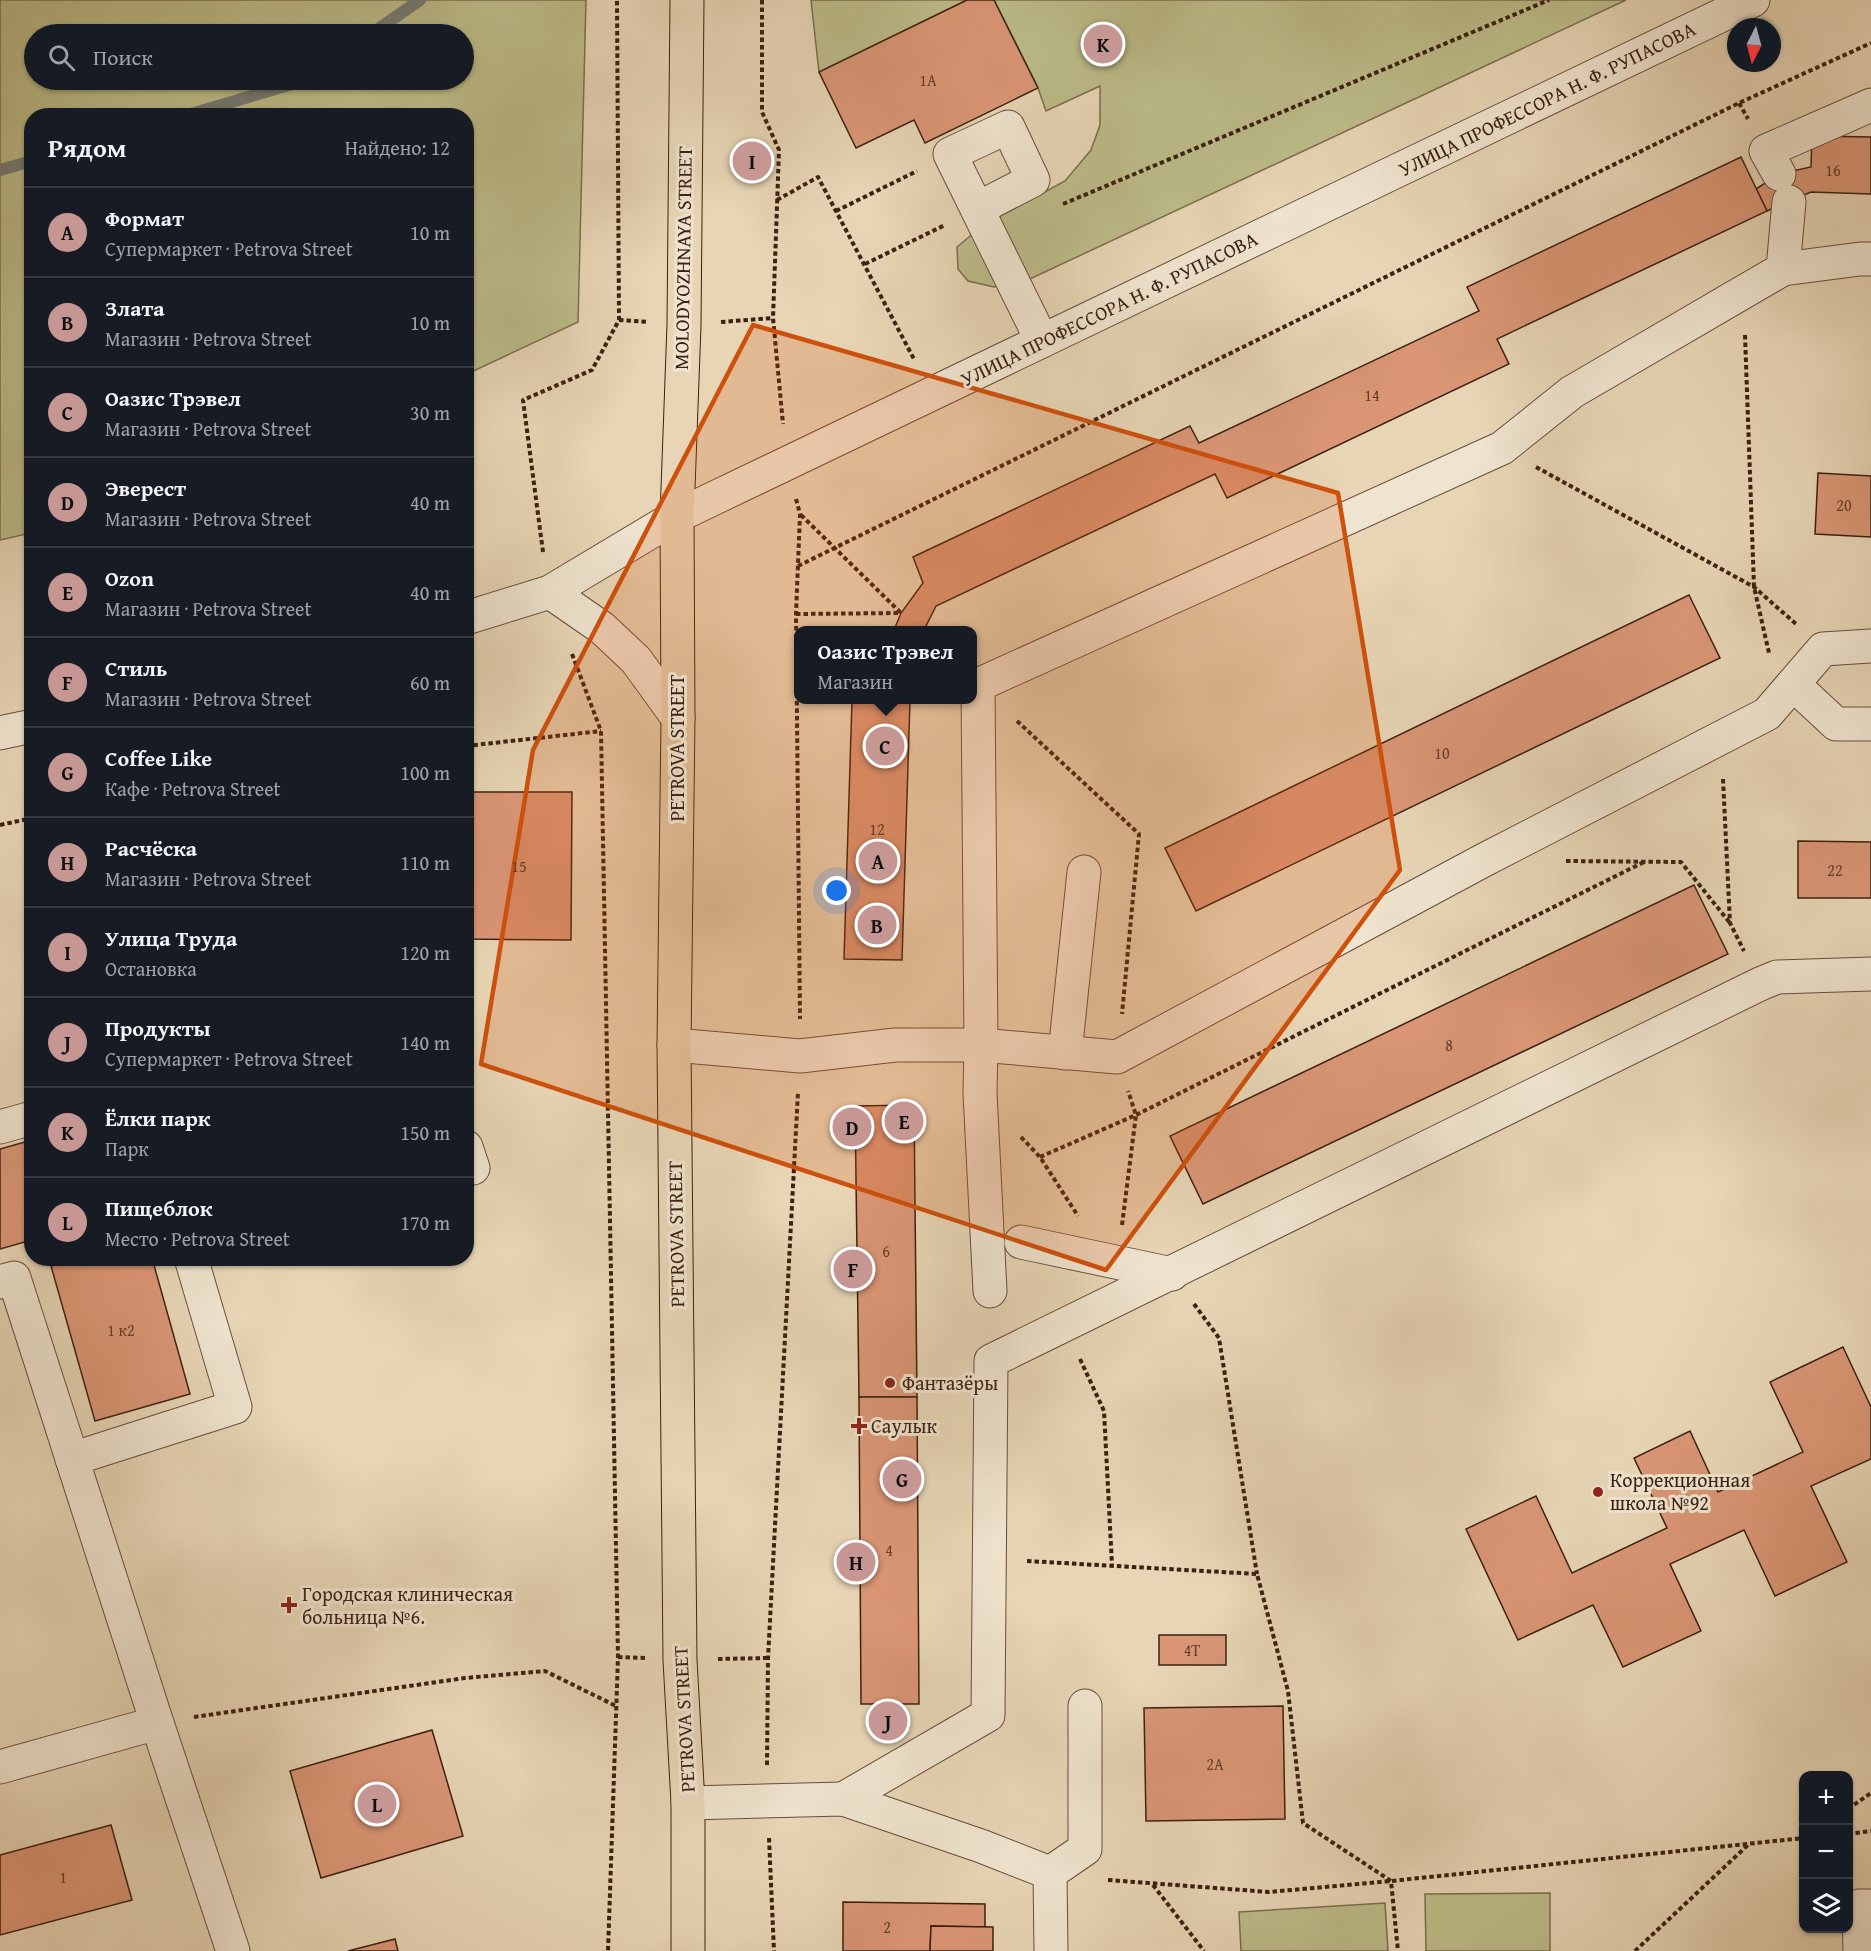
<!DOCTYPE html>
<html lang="ru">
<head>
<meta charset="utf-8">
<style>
	:root { --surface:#171b24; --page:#242831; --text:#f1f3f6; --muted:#9ea1a6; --line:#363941; --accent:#c59692 }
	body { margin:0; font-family:"Gentium Book Plus",serif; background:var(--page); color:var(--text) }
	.controls { position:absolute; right:18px; bottom:18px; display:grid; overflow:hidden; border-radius:12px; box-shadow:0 2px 4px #0004 }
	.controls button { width:54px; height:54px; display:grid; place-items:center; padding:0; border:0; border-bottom:2px solid var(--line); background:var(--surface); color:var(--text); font:30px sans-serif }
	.compass { position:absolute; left:1727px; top:18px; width:54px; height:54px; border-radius:50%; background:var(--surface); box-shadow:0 2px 4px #0004; rotate:186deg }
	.you { position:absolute; left:837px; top:891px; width:21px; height:21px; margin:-15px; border:4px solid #fff; border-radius:50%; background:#1a73e8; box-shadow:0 0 0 9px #1a73e833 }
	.badge { display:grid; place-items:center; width:39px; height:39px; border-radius:50%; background:var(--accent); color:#111; font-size:20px; font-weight:700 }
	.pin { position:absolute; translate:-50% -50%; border:3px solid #fff; box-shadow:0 2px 6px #0006 }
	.popup { position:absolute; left:794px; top:626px; width:183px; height:78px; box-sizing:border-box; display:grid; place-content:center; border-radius:12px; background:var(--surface); filter:drop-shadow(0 2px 4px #0005); font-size:20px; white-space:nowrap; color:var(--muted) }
	.popup b { font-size:22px; color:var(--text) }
	.popup::after { content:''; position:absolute; left:50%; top:100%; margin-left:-12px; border:12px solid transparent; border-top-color:var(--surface) }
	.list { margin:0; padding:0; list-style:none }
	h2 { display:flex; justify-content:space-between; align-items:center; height:78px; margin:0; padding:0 24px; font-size:26px }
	h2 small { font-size:20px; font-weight:400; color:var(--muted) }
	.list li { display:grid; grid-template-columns:39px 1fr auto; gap:18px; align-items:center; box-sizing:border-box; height:90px; padding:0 24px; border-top:2px solid var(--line) }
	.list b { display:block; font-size:22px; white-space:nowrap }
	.list p { margin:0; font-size:20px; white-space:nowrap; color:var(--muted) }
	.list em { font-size:20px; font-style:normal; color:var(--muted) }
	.icon { flex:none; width:33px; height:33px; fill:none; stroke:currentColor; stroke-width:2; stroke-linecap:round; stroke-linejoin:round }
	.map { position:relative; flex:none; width:1871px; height:1951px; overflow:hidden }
	.search { position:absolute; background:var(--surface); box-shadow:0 2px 4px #0004; left:24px; top:24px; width:450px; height:66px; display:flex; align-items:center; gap:15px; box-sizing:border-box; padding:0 21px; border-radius:33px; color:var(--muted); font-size:22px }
	.panel { position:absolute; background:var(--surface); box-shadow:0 2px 4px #0004; left:24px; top:108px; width:450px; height:1158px; border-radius:24px }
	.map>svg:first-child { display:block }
	.green { fill:#bcbc89; stroke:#7c6e4e; stroke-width:1.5; fill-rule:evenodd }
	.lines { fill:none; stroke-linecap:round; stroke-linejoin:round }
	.stream { stroke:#747b74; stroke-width:12 }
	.building { fill:#da9675; stroke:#3d2012; stroke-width:1.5 }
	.minor-casing { stroke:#684d3b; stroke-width:35 }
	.major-casing { stroke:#3d2012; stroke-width:35 }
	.path { stroke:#3d2012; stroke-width:4; stroke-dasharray:4.5 3; stroke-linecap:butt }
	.minor { stroke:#efe4cf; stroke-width:33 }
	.major { stroke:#e7d5b5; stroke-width:33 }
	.marked { fill:#ce500d; fill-opacity:0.2; stroke:#ce500d; stroke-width:4.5; stroke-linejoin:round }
	.poi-dot { fill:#8f2418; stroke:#efe4cf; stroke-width:2 }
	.labels { text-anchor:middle; stroke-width:6; stroke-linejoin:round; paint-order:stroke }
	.number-label { font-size:16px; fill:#643e2b }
	.street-label { font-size:20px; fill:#3d2012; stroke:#efe4cf }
	.poi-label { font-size:20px; fill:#3d2012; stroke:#efe4cf; text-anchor:start }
</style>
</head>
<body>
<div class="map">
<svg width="1871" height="1951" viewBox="0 0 1871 1951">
	<rect width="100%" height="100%" fill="#e7d5b5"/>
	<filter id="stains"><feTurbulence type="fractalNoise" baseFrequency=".00333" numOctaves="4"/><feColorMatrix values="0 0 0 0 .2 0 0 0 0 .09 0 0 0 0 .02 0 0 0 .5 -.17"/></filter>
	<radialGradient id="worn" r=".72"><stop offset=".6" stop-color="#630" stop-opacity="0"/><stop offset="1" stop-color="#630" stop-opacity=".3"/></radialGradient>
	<g class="green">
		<path d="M0,0H586L578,322L467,374L466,116H32L31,533L0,540ZM464,34V80H34V34Z"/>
		<polygon points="811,0 967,0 819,72"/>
		<polygon points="994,0 1626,0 1032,278 994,287 968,281 958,269 957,247 982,226 1065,181 1091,150 1100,125 1100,86 1046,111 1038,88"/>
		<polygon points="1550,1893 1550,1951 1426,1951 1425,1894"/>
		<polygon points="1385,1903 1388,1951 1241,1951 1239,1912"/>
	</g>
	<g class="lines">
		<g class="stream">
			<polyline points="371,34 420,0"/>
			<polyline points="184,116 306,80"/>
			<polyline points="0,170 32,161"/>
		</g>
	</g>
	<g class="building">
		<polygon points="967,0 994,0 1038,88 925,143 914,120 856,148 819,72"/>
		<polygon points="1812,136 1871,137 1871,194 1811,192 1767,211 1756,189 1779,174 1811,167"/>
		<polygon points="1741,157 1767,211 1497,339 1509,364 1227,498 1215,474 936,606 924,630 894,630 901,613 923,583 913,557 1190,426 1199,443 1479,311 1467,287"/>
		<polygon points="1818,473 1871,476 1871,537 1815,534"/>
		<polygon points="1689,595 1720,658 1196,911 1165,848"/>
		<polygon points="852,700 910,700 902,960 844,959"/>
		<polygon points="466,792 572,792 571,940 466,939"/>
		<polygon points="1798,841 1871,842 1871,898 1798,898"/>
		<polygon points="1694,885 1728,954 1203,1204 1170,1136"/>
		<polygon points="914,1105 917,1397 859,1397 855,1106"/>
		<polygon points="32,1140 32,1240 0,1249 0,1149"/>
		<polygon points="78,1258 152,1258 190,1394 95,1421 51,1266"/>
		<polygon points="1843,1347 1871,1407 1871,1459 1811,1486 1847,1562 1775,1596 1744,1530 1670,1564 1701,1631 1623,1667 1593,1605 1518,1640 1466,1529 1536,1496 1572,1573 1667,1528 1634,1458 1690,1431 1718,1492 1803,1452 1770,1382"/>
		<polygon points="859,1397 917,1397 919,1704 861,1704"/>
		<rect x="1159" y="1635" width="67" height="30"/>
		<polygon points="1283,1706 1285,1819 1146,1821 1144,1708"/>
		<polygon points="432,1730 463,1836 321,1878 290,1771"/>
		<polygon points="111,1825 132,1900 0,1935 0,1855"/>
		<polygon points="843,1902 985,1904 985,1927 931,1926 930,1951 843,1951"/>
		<polygon points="931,1926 993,1927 993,1951 930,1951"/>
		<polygon points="395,1939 398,1951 348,1951"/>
	</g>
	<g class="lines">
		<defs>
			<g id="minor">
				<polyline points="1779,174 1766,151 1871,105"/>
				<polyline points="977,209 1033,180 1008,127 950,154 1042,341"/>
				<polyline points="1783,269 1860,259 1871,259"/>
				<polyline points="550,592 602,628 636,660 678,718"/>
				<polyline points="466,618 550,592 677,516 1753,0"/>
				<polyline points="1793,684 1836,724 1871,724"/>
				<polyline points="0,733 32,726"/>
				<polyline points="674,1045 800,1056 895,1045 981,1045 978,685 1502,448 1572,392 1783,269 1789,202"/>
				<polyline points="1065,1053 1084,872"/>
				<polyline points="0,1127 32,1118"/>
				<polyline points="466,1147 473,1168 466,1169"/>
				<polyline points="1021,1242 1172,1274"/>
				<polyline points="0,1282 14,1278 157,1723 233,1951"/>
				<polyline points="990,1291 980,1093 981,1045 1117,1057 1484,860 1767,714 1823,649 1871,646"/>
				<polyline points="72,1459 235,1407 191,1258"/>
				<polyline points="0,1767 157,1723"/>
				<polyline points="843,1799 988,1715 991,1361 1760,984 1777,977 1871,974"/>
				<polyline points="688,1803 843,1799 981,1846 1050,1873 1051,1951"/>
				<polyline points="1050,1873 1085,1849 1085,1706"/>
				<polyline points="1860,1951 1859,1906 1871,1906"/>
			</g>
			<polyline id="major" points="687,0 684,325 677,516 678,718 674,1045 680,1660 688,1803 688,1951"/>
		</defs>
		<use href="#minor" class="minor-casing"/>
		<use href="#major" class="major-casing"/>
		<g class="path">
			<polyline points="762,0 762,112 779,150 773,318 783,424"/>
			<polyline points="1739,103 1748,119"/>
			<polyline points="777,200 818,177 915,361"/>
			<polyline points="1063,204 1549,0"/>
			<polyline points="836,211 917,171"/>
			<polyline points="865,264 945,225"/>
			<polyline points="619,320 648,322"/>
			<polyline points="721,322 773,318"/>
			<polyline points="1745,335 1754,587 1769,653"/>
			<polyline points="1536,467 1754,587 1796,624"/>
			<polyline points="796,499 800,514 796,614 800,1019"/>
			<polyline points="801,515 901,613"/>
			<polyline points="543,552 523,400 592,370 619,320 617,0"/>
			<polyline points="798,566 1739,103 1871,43"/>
			<polyline points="796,614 900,613"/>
			<polyline points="572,654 601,731 618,1657 608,1951"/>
			<polyline points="1017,721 1139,834 1122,1014"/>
			<polyline points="466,746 601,731"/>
			<polyline points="1723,779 1730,923 1744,951"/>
			<polyline points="0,825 32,818"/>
			<polyline points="1566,861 1681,862 1730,923"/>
			<polyline points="1021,1137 1040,1157 1078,1216"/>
			<polyline points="1040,1157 1136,1115 1646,861"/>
			<polyline points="1122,1225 1136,1115 1128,1091"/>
			<polyline points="1194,1304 1219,1338 1257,1574"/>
			<polyline points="1080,1359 1104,1411 1112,1565"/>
			<polyline points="1027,1561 1257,1574 1288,1691 1303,1823 1391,1881 1398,1951"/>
			<polyline points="618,1657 645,1658"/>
			<polyline points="718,1659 768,1658"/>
			<polyline points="194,1717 465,1678 545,1671 616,1706"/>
			<polyline points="767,1765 768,1658 798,1092"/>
			<polyline points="1848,1809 1871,1793"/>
			<polyline points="1848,1834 1871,1831"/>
			<polyline points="769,1838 774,1951"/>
			<polyline points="1108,1880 1269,1892 1391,1881 1804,1838"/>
			<polyline points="1153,1885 1204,1951"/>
			<polyline points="1635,1951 1749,1844"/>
		</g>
		<use href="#minor" class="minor"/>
		<use href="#major" class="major"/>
	</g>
	<path class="marked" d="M753,325L1338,493L1400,870L1106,1270L481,1064L533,750Z"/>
	<g class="poi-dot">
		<circle cx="890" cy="1383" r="6"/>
		<path d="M856 1417h6v6h6v6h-6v6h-6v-6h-6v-6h6z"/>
		<circle cx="1598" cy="1492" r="6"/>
		<path d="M286 1596h6v6h6v6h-6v6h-6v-6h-6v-6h6z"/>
	</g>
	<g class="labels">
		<g class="number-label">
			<text x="928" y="86">1А</text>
			<text x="1833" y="176">16</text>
			<text x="1372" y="401">14</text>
			<text x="1844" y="511">20</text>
			<text x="1442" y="759">10</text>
			<text x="877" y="835">12</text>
			<text x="519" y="872">15</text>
			<text x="1835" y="876">22</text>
			<text x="1449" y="1051">8</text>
			<text x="886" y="1257">6</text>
			<text x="121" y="1336">1 к2</text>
			<text x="889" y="1556">4</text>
			<text x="1192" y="1656">4Т</text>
			<text x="1215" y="1770">2А</text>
			<text x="63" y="1883">1</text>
			<text x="887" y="1933">2</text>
		</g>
		<g class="street-label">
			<text transform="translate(1547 99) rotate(-26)" y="7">УЛИЦА ПРОФЕССОРА Н. Ф. РУПАСОВА</text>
			<text transform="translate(683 258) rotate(-89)" y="7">MOLODYOZHNAYA STREET</text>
			<text transform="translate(1109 309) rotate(-26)" y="7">УЛИЦА ПРОФЕССОРА Н. Ф. РУПАСОВА</text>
			<text transform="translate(677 748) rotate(-90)" y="7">PETROVA STREET</text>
			<text transform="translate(676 1234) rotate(-91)" y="7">PETROVA STREET</text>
			<text transform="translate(684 1719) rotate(-93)" y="7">PETROVA STREET</text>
		</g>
		<g class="poi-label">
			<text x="902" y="1390">Фантазёры</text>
			<text x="871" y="1433">Саулык</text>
			<text x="1610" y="1487">Коррекционная<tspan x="1610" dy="23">школа №92</tspan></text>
			<text x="302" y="1601">Городская клиническая<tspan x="302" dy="23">больница №6.</tspan></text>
		</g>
	</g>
	<rect width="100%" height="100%" filter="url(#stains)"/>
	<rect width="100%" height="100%" fill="url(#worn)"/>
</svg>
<div class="controls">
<button>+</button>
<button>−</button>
<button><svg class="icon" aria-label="layers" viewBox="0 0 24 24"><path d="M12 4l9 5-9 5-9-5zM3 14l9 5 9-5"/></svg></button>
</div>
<svg class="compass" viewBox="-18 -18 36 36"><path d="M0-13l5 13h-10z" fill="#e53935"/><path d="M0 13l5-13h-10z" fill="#9ea1a6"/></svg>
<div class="you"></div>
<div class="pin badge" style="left:878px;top:861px">A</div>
<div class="pin badge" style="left:877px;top:925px">B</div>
<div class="pin badge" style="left:885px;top:746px">C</div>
<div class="popup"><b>Оазис Трэвел</b>Магазин</div>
<div class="pin badge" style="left:852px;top:1127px">D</div>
<div class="pin badge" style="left:904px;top:1121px">E</div>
<div class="pin badge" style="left:853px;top:1269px">F</div>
<div class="pin badge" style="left:902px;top:1479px">G</div>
<div class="pin badge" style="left:856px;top:1562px">H</div>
<div class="pin badge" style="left:752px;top:161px">I</div>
<div class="pin badge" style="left:888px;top:1721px">J</div>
<div class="pin badge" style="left:1103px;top:44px">K</div>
<div class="pin badge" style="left:377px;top:1804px">L</div>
<div class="search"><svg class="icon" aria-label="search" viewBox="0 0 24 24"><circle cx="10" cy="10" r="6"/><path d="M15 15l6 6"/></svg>Поиск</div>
<section class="panel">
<h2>Рядом<small>Найдено: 12</small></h2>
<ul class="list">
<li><span class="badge">A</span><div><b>Формат</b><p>Супермаркет · Petrova Street</p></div><em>10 m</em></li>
<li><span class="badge">B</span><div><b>Злата</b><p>Магазин · Petrova Street</p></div><em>10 m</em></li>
<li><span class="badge">C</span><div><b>Оазис Трэвел</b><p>Магазин · Petrova Street</p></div><em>30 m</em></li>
<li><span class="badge">D</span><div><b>Эверест</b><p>Магазин · Petrova Street</p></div><em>40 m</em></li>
<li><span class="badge">E</span><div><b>Ozon</b><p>Магазин · Petrova Street</p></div><em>40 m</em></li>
<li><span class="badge">F</span><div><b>Стиль</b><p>Магазин · Petrova Street</p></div><em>60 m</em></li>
<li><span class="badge">G</span><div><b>Coffee Like</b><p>Кафе · Petrova Street</p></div><em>100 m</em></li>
<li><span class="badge">H</span><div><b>Расчёска</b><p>Магазин · Petrova Street</p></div><em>110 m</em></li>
<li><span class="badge">I</span><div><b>Улица Труда</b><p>Остановка</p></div><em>120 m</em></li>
<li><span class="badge">J</span><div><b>Продукты</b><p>Супермаркет · Petrova Street</p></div><em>140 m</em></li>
<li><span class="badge">K</span><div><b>Ёлки парк</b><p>Парк</p></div><em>150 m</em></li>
<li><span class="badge">L</span><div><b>Пищеблок</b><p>Место · Petrova Street</p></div><em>170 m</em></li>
</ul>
</section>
</div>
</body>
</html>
